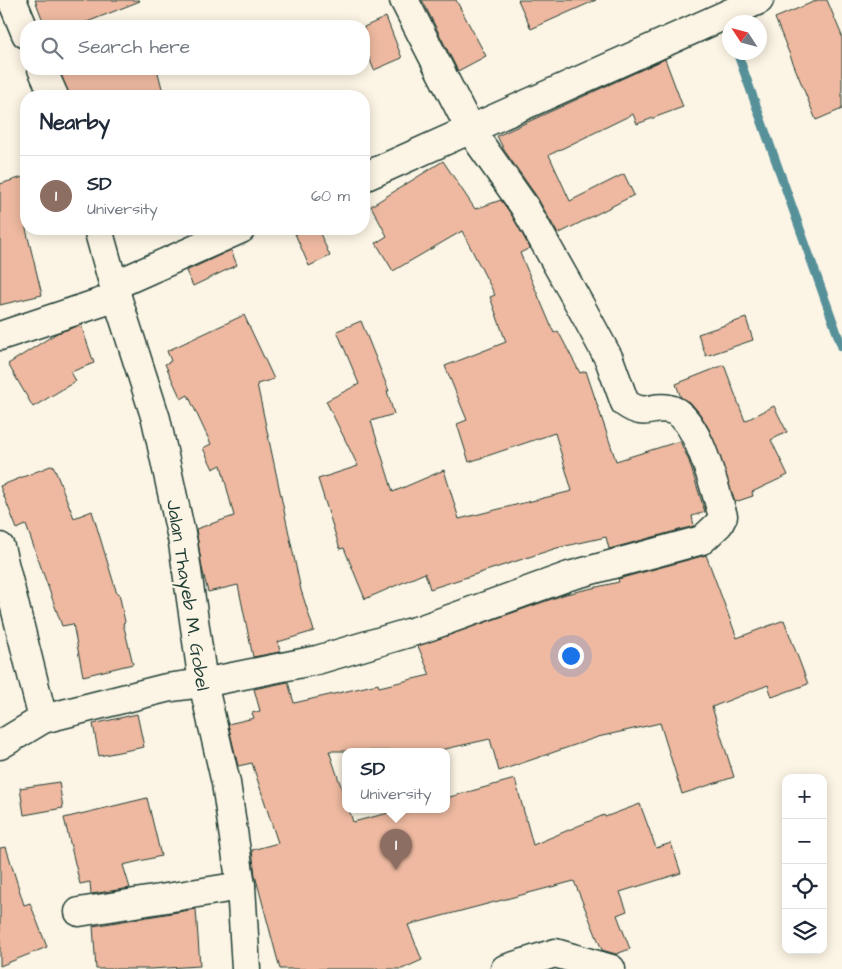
<!DOCTYPE html>
<html lang="en">
<head>
<meta charset="utf-8">
<style>
	:root { --surface:#fff; --page:#f6f6f7; --text:#1f2937; --muted:#747a83; --line:#e0e1e3; --accent:#1f6fb2 }
	body { margin:0; font-family:"Architects Daughter",sans-serif; background:var(--page); color:var(--text) }
	.controls { position:absolute; right:15px; bottom:15px; display:grid; overflow:hidden; border-radius:10px; box-shadow:0 2px 12px #0003 }
	.controls button { width:45px; height:45px; display:grid; place-items:center; padding:0; border:0; border-bottom:1px solid var(--line); background:var(--surface); color:var(--text); font:25px sans-serif }
	.compass { position:absolute; left:722px; top:15px; width:45px; height:45px; border-radius:50%; background:var(--surface); box-shadow:0 2px 12px #0003; rotate:306deg }
	.you { position:absolute; left:570px; top:655px; width:18px; height:18px; margin:-12px; border:4px solid #fff; border-radius:50%; background:#1a73e8; box-shadow:0 0 0 8px #1a73e833 }
	.badge { display:grid; place-items:center; width:32px; height:32px; border-radius:50%; background:var(--accent); color:#fff; font-size:16px; font-weight:700 }
	.pin { position:absolute; translate:-50% -41px; filter:drop-shadow(0 1px 2px #0008) }
	.pin::after { content:''; position:absolute; top:26px; width:18px; height:15px; background:inherit; clip-path:polygon(0 0,100% 0,50% 100%) }
	.popup { position:absolute; left:342px; top:748px; width:108px; height:65px; box-sizing:border-box; display:grid; place-content:center; border-radius:10px; background:var(--surface); filter:drop-shadow(0 1px 4px #0005); font-size:16px; white-space:nowrap; color:var(--muted) }
	.popup b { font-size:19px; color:var(--text) }
	.popup::after { content:''; position:absolute; left:50%; top:100%; margin-left:-10px; border:10px solid transparent; border-top-color:var(--surface) }
	.list { margin:0; padding:0; list-style:none }
	h2 { display:flex; justify-content:space-between; align-items:center; height:65px; margin:0; padding:0 20px; font-size:21px }
	h2 small { font-size:16px; font-weight:400; color:var(--muted) }
	.list li { display:grid; grid-template-columns:32px 1fr auto; gap:15px; align-items:center; box-sizing:border-box; height:80px; padding:0 20px; border-top:1px solid var(--line) }
	.list b { display:block; font-size:19px; white-space:nowrap }
	.list p { margin:0; font-size:16px; white-space:nowrap; color:var(--muted) }
	.list em { font-size:16px; font-style:normal; color:var(--muted) }
	.icon { flex:none; width:28px; height:28px; fill:none; stroke:currentColor; stroke-width:2; stroke-linecap:round; stroke-linejoin:round }
	.map { position:relative; flex:none; width:842px; height:969px; overflow:hidden }
	.search { position:absolute; background:var(--surface); box-shadow:0 2px 12px #0003; left:20px; top:20px; width:350px; height:55px; display:flex; align-items:center; gap:12px; box-sizing:border-box; padding:0 18px; border-radius:20px; color:var(--muted); font-size:19px }
	.panel { position:absolute; background:var(--surface); box-shadow:0 2px 12px #0003; left:20px; top:90px; width:350px; height:145px; border-radius:20px }
	.map>svg:first-child { display:block }
	.lines { fill:none; stroke-linecap:round; stroke-linejoin:round }
	.stream { stroke:#579099; stroke-width:9 }
	.building { fill:#eeb9a0; stroke:#1f3d34 }
	.street-casing { stroke:#1f3d34; stroke-width:31 }
	.primary-casing { stroke:#1f3d34; stroke-width:31 }
	.street { stroke:#fcf5e5; stroke-width:28 }
	.primary { stroke:#fcf5e5; stroke-width:28 }
	.labels { text-anchor:middle; stroke-width:4.5; stroke-linejoin:round; paint-order:stroke }
	.street-label { font-size:19px; fill:#1f3d34; stroke:#fcf5e5 }
</style>
</head>
<body>
<div class="map">
<svg width="842" height="969" viewBox="0 0 842 969">
	<rect width="100%" height="100%" fill="#fcf5e5"/>
	<filter id="ink" filterUnits="userSpaceOnUse"><feTurbulence type="fractalNoise" baseFrequency=".02" numOctaves="2"/><feDisplacementMap in="SourceGraphic" scale="10" xChannelSelector="R" yChannelSelector="G"/><feConvolveMatrix kernelMatrix="1 2 1 2 8 2 1 2 1" color-interpolation-filters="sRGB"/></filter>
	<g filter="url(#ink)">
		<g class="lines">
			<polyline class="stream" points="737,52 842,347"/>
		</g>
		<g class="building">
			<polygon points="35,0 139,0 140,1 77,26 45,26"/>
			<polygon points="422,0 456,0 486,56 458,71"/>
			<polygon points="518,0 596,0 531,29"/>
			<polygon points="818,0 827,0 842,36 842,109 816,120 775,18"/>
			<polygon points="386,17 402,58 374,70 364,45 364,27"/>
			<polygon points="665,59 683,107 637,124 633,114 549,155 570,201 624,174 634,195 558,234 537,197 504,150 497,136"/>
			<polygon points="59,69 157,69 164,96 69,96"/>
			<polygon points="443,161 475,209 501,200 511,214 530,248 520,253 554,333 558,331 580,373 586,371 616,461 680,441 689,461 705,512 692,516 694,526 609,549 606,537 557,548 430,589 425,573 365,599 344,548 340,549 318,479 358,466 326,401 359,384 337,331 361,321 389,391 387,391 394,414 371,421 393,492 444,470 459,519 572,491 555,433 469,462 457,424 467,420 445,366 506,342 490,297 495,295 462,231 393,271 376,243 387,236 371,206"/>
			<polygon points="26,176 26,229 42,295 0,305 0,184"/>
			<polygon points="293,229 318,229 330,256 309,266"/>
			<polygon points="231,250 237,265 193,286 186,271"/>
			<polygon points="244,315 274,379 257,384 301,590 314,631 278,642 280,652 253,657 238,585 208,592 202,568 196,529 234,516 221,465 213,469 203,448 211,444 188,395 181,399 165,364 171,361 167,351"/>
			<polygon points="746,318 753,340 706,356 698,334"/>
			<polygon points="81,325 94,363 71,372 76,381 33,407 8,364 57,333"/>
			<polygon points="724,365 745,421 774,406 787,432 771,440 788,475 752,492 753,496 735,502 710,431 700,414 691,403 681,398 676,384"/>
			<polygon points="53,465 74,518 92,511 117,594 119,593 125,622 123,623 133,664 83,676 73,624 62,626 26,525 17,529 0,486"/>
			<polygon points="706,555 737,638 784,620 808,684 772,697 768,685 712,707 734,777 682,794 660,723 598,737 499,771 490,739 436,751 329,751 346,801 346,809 349,809 353,822 404,809 446,809 446,798 515,779 533,845 604,815 605,817 640,804 656,848 671,843 681,873 620,892 627,911 617,915 630,949 616,954 602,950 574,881 408,925 422,960 402,969 280,969 255,875 252,850 278,843 252,763 238,766 228,724 254,718 252,713 260,711 254,689 288,682 294,703 378,684 379,687 430,675 418,646 566,594 619,582 618,579"/>
			<polygon points="137,714 144,747 99,756 93,724"/>
			<polygon points="59,782 63,808 24,815 20,788"/>
			<polygon points="147,798 161,856 123,865 130,888 91,894 90,882 80,884 64,818"/>
			<polygon points="6,847 24,905 30,903 47,947 0,966 0,848"/>
			<polygon points="196,909 200,966 151,969 96,969 93,926"/>
		</g>
		<g class="lines">
			<defs>
				<g id="street">
					<polyline points="364,177 759,0"/>
					<polyline points="115,285 241,229"/>
					<polyline points="0,336 117,297"/>
					<polyline points="0,547 43,719"/>
					<path d="M0,745L43,719L166,688L203,683L317,660L422,629L569,576L702,540L719,524L723,516C715,491 698,414 669,409C650,405 646,418 625,403L609,359L581,307L524,206L471,131L404,0"/>
					<polyline points="79,912 241,886"/>
					<polyline points="505,969 555,953 611,969"/>
				</g>
				<g id="primary">
					<polyline points="12,0 26,34"/>
					<polyline points="42,69 54,96"/>
					<polyline points="98,229 117,297 156,419 183,543 203,683 226,783 241,886 246,969"/>
				</g>
			</defs>
			<use href="#street" class="street-casing"/>
			<use href="#primary" class="primary-casing"/>
			<use href="#street" class="street"/>
			<use href="#primary" class="primary"/>
		</g>
	</g>
	<g class="labels">
		<g class="street-label">
			<text transform="translate(189 595) rotate(81)" y="7">Jalan Thayeb M. Gobel</text>
		</g>
	</g>
</svg>
<div class="controls">
<button>+</button>
<button>−</button>
<button><svg class="icon" aria-label="locate" viewBox="0 0 24 24"><circle cx="12" cy="12" r="6"/><path d="M12 2v4M12 18v4M2 12h4M18 12h4"/></svg></button>
<button><svg class="icon" aria-label="layers" viewBox="0 0 24 24"><path d="M12 4l9 5-9 5-9-5zM3 14l9 5 9-5"/></svg></button>
</div>
<svg class="compass" viewBox="-18 -18 36 36"><path d="M0-13l5 13h-10z" fill="#e53935"/><path d="M0 13l5-13h-10z" fill="#747a83"/></svg>
<div class="you"></div>
<div class="pin badge" style="left:396px;top:870px;background:#8d6e63">1</div>
<div class="popup"><b>SD</b>University</div>
<div class="search"><svg class="icon" aria-label="search" viewBox="0 0 24 24"><circle cx="10" cy="10" r="6"/><path d="M15 15l6 6"/></svg>Search here</div>
<section class="panel">
<h2>Nearby<small></small></h2>
<ul class="list">
<li><span class="badge" style="background:#8d6e63">1</span><div><b>SD</b><p>University</p></div><em>60 m</em></li>
</ul>
</section>
</div>
</body>
</html>
